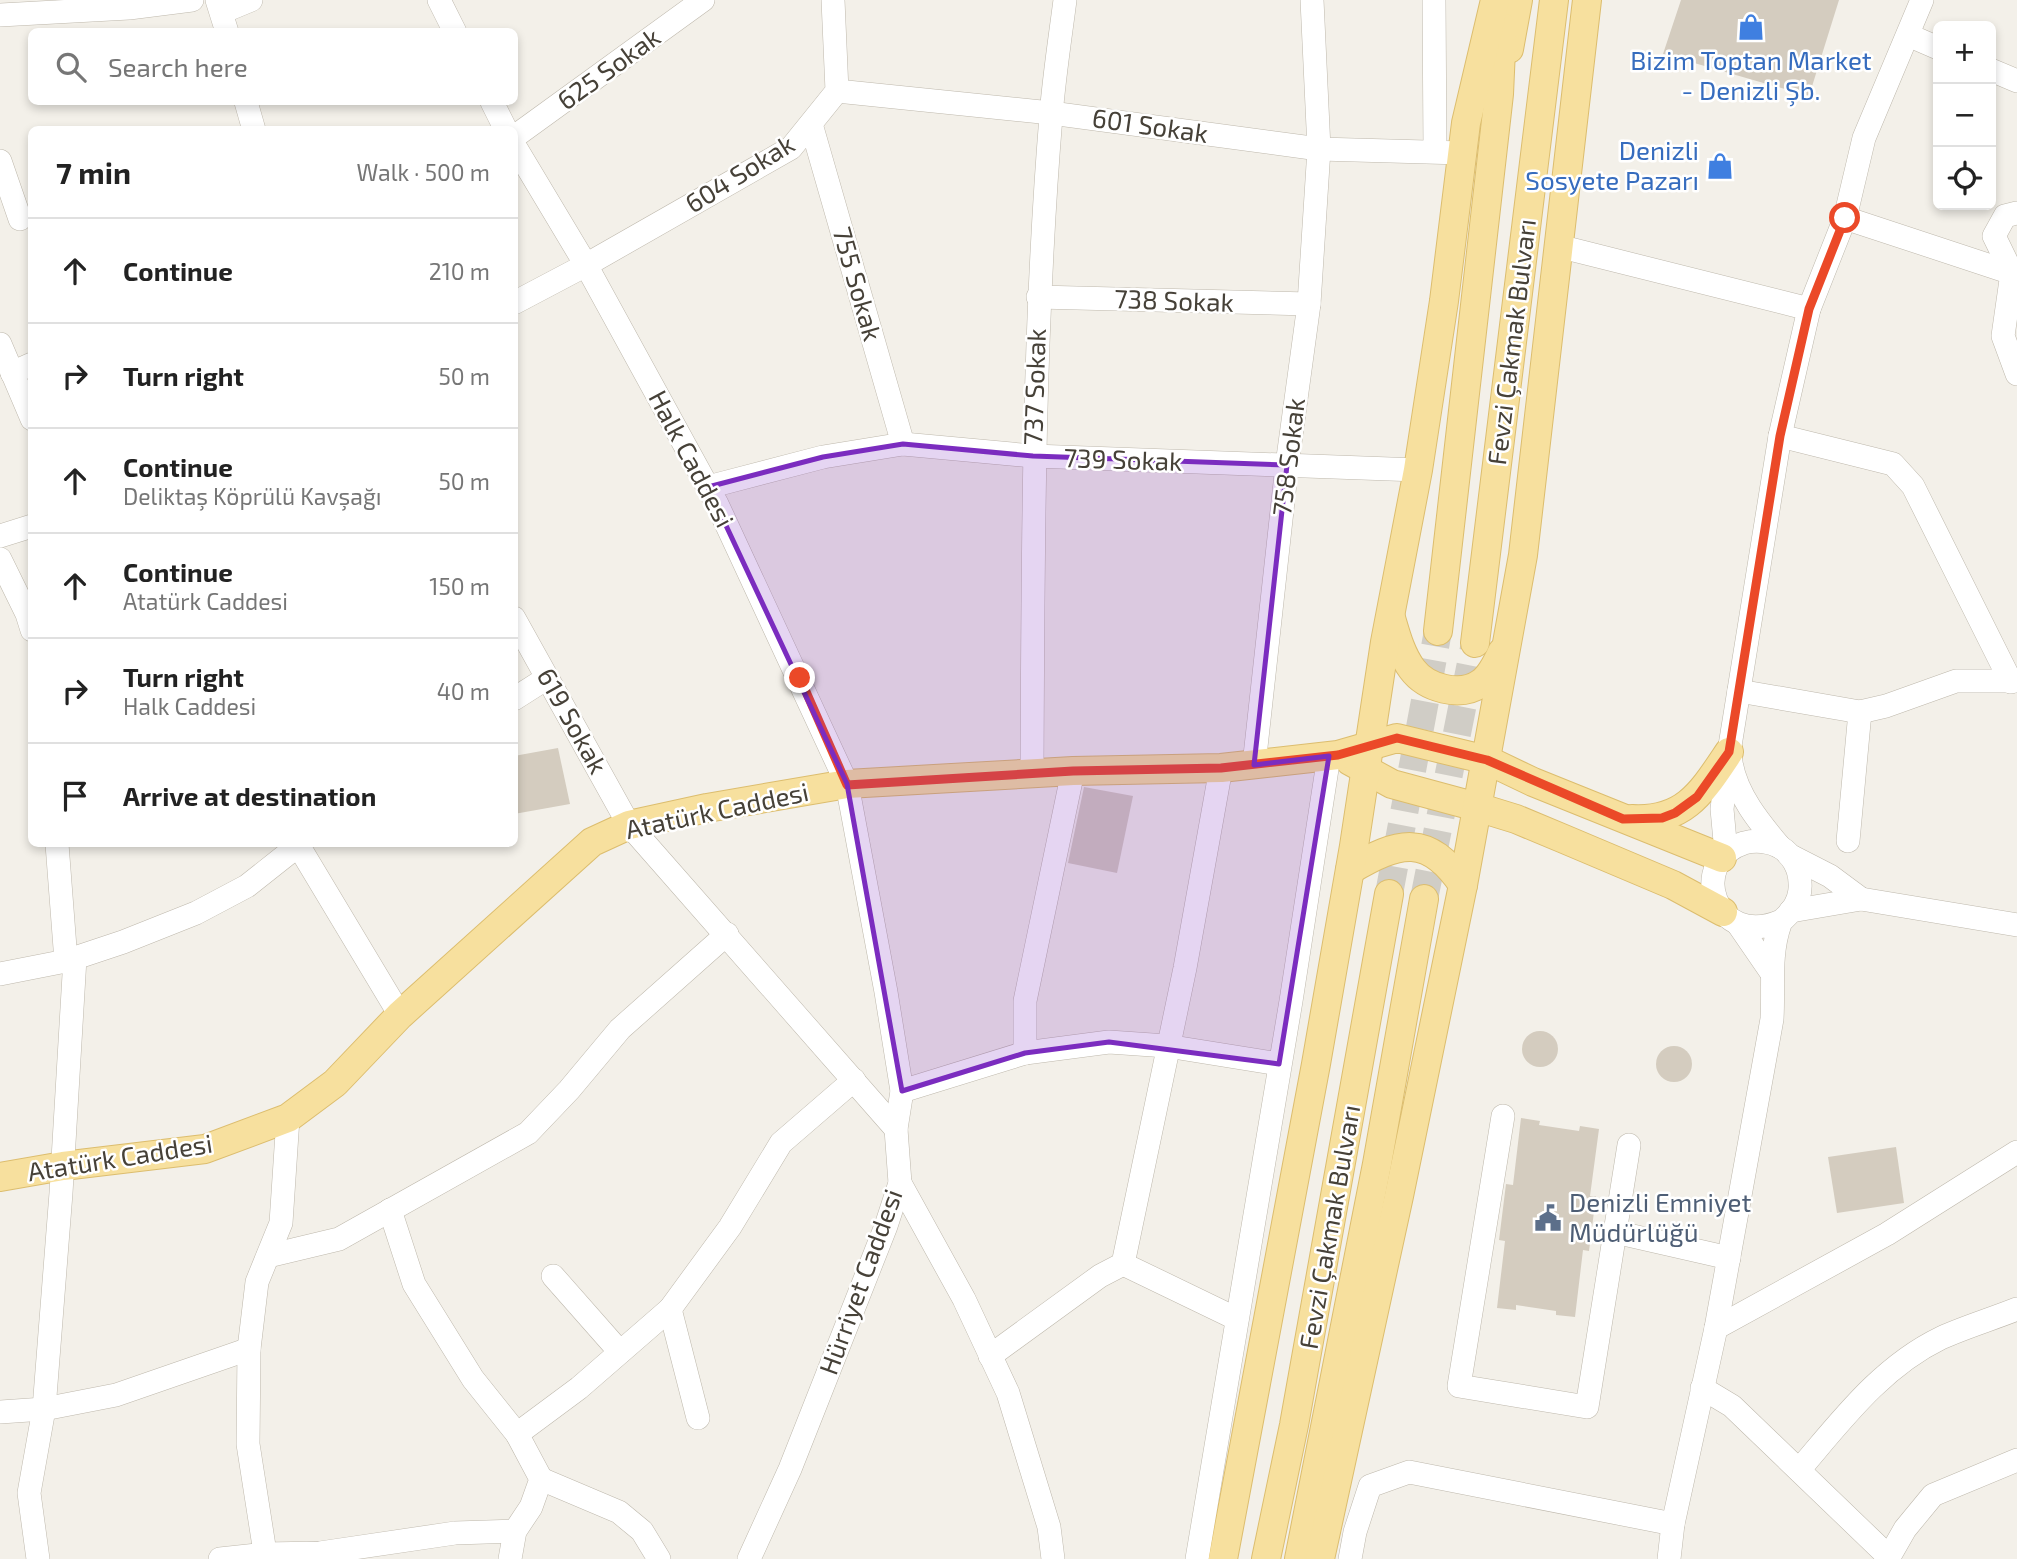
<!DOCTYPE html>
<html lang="en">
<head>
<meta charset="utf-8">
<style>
	:root { --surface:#fff; --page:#f6f6f6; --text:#222; --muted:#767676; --line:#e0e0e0 }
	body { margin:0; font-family:"Exo 2",sans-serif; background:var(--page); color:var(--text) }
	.controls { position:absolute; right:21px; top:21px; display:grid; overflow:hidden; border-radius:10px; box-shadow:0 4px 10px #0003 }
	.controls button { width:63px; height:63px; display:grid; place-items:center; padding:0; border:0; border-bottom:2px solid var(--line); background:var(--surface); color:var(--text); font:35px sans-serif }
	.stop { position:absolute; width:21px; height:21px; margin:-16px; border:5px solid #eb4928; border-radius:50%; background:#fff }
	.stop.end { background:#eb4928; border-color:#fff; box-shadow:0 2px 7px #0008 }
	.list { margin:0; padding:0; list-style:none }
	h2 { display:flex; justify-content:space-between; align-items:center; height:91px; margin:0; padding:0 28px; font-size:30px }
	h2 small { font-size:23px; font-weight:400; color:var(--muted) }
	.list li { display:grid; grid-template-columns:46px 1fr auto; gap:21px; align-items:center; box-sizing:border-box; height:105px; padding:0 28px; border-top:2px solid var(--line) }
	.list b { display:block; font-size:26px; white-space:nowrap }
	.list p { margin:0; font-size:23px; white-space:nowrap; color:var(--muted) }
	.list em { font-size:23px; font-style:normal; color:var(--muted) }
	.icon { flex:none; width:38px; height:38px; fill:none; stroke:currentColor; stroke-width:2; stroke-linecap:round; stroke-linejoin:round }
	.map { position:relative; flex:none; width:2017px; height:1559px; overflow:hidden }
	.search { position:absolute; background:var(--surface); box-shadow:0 4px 10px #0003; left:28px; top:28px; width:490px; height:77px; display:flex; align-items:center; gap:18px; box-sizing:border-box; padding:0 24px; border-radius:10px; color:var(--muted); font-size:26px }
	.panel { position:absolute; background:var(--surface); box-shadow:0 4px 10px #0003; left:28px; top:126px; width:490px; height:721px; border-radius:10px }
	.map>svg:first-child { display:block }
	.building { fill:#d4ccbf }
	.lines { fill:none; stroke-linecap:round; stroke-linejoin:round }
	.major-tunnel { stroke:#d0cdc6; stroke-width:28; stroke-dasharray:28 14; stroke-linecap:butt }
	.minor-casing { stroke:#beb8ac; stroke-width:24 }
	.major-casing { stroke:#dcbd6e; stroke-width:30 }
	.minor { stroke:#fff; stroke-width:23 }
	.major { stroke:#f7e09e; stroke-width:28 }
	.route { stroke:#eb4928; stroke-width:9 }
	.marked { fill:#7b2cbf; fill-opacity:0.2; stroke:#7b2cbf; stroke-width:5; stroke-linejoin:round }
	.labels { text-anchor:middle; stroke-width:5; stroke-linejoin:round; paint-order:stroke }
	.shop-label { font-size:26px; fill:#366cbe; stroke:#fff }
	.street-label { font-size:26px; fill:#464138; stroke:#fff }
	.service-label { font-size:26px; fill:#4e5e75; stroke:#fff; text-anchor:start }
</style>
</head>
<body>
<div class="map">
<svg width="2017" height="1559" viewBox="0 0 2017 1559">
	<rect width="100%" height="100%" fill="#f3f0e9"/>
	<g class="building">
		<polygon points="1681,0 1839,0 1809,96 1663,54"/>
		<polygon points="558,748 570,804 514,814 514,756"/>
		<polygon points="1084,787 1133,796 1117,873 1068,863"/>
		<circle cx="1540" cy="1049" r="18"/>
		<circle cx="1674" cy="1064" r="18"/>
		<polygon points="1521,1118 1540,1121 1539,1125 1579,1131 1580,1126 1599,1129 1590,1196 1596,1196 1589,1251 1583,1250 1575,1317 1556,1315 1556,1311 1516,1305 1516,1310 1497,1308 1505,1241 1499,1240 1506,1184 1513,1185"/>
		<polygon points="1896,1147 1904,1203 1837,1213 1828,1157"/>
	</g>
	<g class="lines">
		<g class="major-tunnel">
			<polyline points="1389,894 1438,631"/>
			<polyline points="1424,899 1475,643"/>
		</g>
		<defs>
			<g id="minor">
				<polyline points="217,0 227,32"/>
				<polyline points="439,0 455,32"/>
				<polyline points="1434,0 1435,151"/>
				<polyline points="222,12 251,0"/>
				<polyline points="0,15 129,8 192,0"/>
				<polyline points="1908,35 1938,48"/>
				<polyline points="1991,70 2017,81"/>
				<polyline points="837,91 1051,113 1319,149 1462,153"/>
				<polyline points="246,102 254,130"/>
				<polyline points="492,102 506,130"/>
				<polyline points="811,124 903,444"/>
				<polyline points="514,137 703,0"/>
				<polyline points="514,145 586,265 717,504 847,784 886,992 902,1091 896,1129 900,1183 886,1226 790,1469 749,1559"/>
				<polyline points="0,161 20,219"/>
				<polyline points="2017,213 2005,216 1994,236 2012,273 2003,336 2017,374"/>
				<polyline points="1845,218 2012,273"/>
				<polyline points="1558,246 1809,309"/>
				<polyline points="1038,297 1309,304"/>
				<polyline points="514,303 586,265 791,148 837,91 833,0"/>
				<polyline points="0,344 32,419"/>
				<polyline points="12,373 32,364"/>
				<polyline points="1780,436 1893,464 1913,486 2011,682"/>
				<polyline points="708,487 823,457 903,444 1033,456 1418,470"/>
				<polyline points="0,536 32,526"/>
				<polyline points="0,559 27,614 32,630"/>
				<polyline points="514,618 629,825 896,1129"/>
				<polyline points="1739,691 1860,712 1886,706 1956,681 2017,681"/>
				<polyline points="514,699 547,678"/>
				<path d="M1731,762C1736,794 1759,822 1780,847"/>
				<polyline points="1254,765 1287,465 1309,304 1319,149 1312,0"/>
				<path d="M1032,775C1033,555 1033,335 1051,116C1054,77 1060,39 1065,0"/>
				<polyline points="1848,841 1860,712"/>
				<polyline points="57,844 66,961"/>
				<polyline points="298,845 400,1015"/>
				<polyline points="1726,852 1722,809 1729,752 1780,436 1809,309 1845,218 1864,138 1922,0"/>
				<polyline points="1789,855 1830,876 1861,899"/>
				<polyline points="1791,911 1861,899 2017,925"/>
				<polyline points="1738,924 1771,972"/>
				<polyline points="0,974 66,961 123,942 196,913 247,886 300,844"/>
				<polyline points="1025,1053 1025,1001 1073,771"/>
				<polyline points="902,1091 1025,1053 1109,1042 1167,1046 1279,1064"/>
				<polyline points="1503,1116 1459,1386 1587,1407 1629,1145"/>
				<polyline points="900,1183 964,1299 1008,1393 1049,1527 1053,1559"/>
				<polyline points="390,1210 414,1284 473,1379 517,1434 541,1479 531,1507 515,1531 510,1559"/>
				<polyline points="1615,1232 1729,1258"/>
				<polyline points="268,1256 339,1239 528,1133 569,1090 620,1029 727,934"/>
				<polyline points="1123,1264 1237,1319"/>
				<polyline points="553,1276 620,1352"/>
				<polyline points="670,1309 698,1418"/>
				<polyline points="1716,1328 1887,1234 2017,1152"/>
				<polyline points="990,1356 1100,1276 1123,1264 1185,968 1221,768"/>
				<polyline points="1702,1388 1732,1406 1889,1557"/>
				<polyline points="0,1412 44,1409 116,1395 249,1349"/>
				<polyline points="517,1434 579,1388 670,1309 730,1227 781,1143 854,1080"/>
				<path d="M1799,1470C1841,1421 1881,1367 1941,1338C1965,1327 1992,1319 2017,1309"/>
				<polyline points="541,1479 619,1512 642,1531 659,1559"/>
				<polyline points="38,1559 29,1493 44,1409 61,1193 75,958"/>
				<polyline points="220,1559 265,1554 320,1553 455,1533 515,1531"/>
				<polyline points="266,1559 248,1444 249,1349 257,1282 281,1223 288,1118"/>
				<polyline points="1197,1559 1291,1001 1329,756"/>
				<polyline points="1350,1559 1355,1532 1370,1486 1409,1472 1673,1524"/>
				<path d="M1669,1559L1673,1524L1716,1328L1772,1019C1774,987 1769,955 1780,924C1782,919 1787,917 1790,912C1797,905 1801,893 1800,883C1800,869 1792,854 1780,847C1769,841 1755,840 1744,843C1687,861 1714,950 1781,921"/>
				<polyline points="1886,1559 1889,1557 1905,1529 1933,1495 2017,1460"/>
			</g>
			<g id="major">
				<polyline points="1509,49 1518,0"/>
				<path d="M1391,618C1396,635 1401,654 1412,669C1426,688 1460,698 1481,683C1491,676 1497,663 1502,652"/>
				<polyline points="1438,631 1499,94 1502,27"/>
				<polyline points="1475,643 1554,0"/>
				<polyline points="1350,761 1392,784 1477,807 1516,819 1564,839 1673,885 1723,912"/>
				<path d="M1632,819C1685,822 1702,792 1729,752"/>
				<path d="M1350,870C1399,841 1428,833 1463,885"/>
				<polyline points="0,1177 63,1166 205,1149 288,1118 335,1083 400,1015 592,842 629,825 707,808 847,784 1073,771 1221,768 1338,755 1397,738 1487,760 1533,782 1722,858"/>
				<polyline points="1223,1559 1316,1064 1354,846 1385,642 1418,470 1444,301 1466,123 1495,0"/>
				<polyline points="1266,1559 1294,1425 1389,894"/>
				<polyline points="1299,1559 1377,1164 1424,899"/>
				<polyline points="1320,1559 1399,1196 1463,885 1523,555 1587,0"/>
			</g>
		</defs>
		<use href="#minor" class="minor-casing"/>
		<use href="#major" class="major-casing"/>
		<use href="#minor" class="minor"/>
		<use href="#major" class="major"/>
	</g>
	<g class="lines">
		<polyline class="route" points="800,678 847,785 1073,771 1221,768 1338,755 1397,738 1487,760 1623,819 1662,818 1675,813 1697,797 1729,752 1780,436 1809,309 1845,218"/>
	</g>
	<path class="marked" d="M903,444L1033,456L1287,465L1254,765L1329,756L1279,1064L1109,1042L1025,1053L902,1091L847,784L708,487L823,457Z"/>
	<defs>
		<symbol id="shop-bare" viewBox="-9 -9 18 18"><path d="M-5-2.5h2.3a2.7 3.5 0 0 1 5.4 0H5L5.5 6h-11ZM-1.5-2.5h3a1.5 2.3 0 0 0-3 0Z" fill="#3f7fe0" stroke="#fff" stroke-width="2.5" paint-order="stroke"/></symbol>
		<symbol id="civic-bare" viewBox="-9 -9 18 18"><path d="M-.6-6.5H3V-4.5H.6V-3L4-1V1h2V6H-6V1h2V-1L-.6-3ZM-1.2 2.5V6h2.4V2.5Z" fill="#5c6f8a" stroke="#fff" stroke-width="2.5" paint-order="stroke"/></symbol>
	</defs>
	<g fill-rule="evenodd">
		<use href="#shop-bare" x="1732" y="8" width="38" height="38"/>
		<use href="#shop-bare" x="1701" y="147" width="38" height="38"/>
		<use href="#civic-bare" x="1529" y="1199" width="38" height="38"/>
	</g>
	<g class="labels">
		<g class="shop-label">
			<text x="1751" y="70">Bizim Toptan Market<tspan x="1751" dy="30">- Denizli Şb.</tspan></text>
			<text x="1699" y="160" text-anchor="end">Denizli<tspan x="1699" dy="30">Sosyete Pazarı</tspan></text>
		</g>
		<g class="street-label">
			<text transform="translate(609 69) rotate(-36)" y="9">625 Sokak</text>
			<text transform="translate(1150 126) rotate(8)" y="9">601 Sokak</text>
			<text transform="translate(740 174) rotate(-32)" y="9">604 Sokak</text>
			<text transform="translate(857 284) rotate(74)" y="9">755 Sokak</text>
			<text transform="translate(1174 301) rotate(2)" y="9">738 Sokak</text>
			<text transform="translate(1512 342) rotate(-83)" y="9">Fevzi Çakmak Bulvarı</text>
			<text transform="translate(1035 387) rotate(-88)" y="9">737 Sokak</text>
			<text transform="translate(1289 457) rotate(-83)" y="9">758 Sokak</text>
			<text transform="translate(691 459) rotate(62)" y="9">Halk Caddesi</text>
			<text transform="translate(1123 460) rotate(2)" y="9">739 Sokak</text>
			<text transform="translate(572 721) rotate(61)" y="9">619 Sokak</text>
			<text transform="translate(717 811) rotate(-12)" y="9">Atatürk Caddesi</text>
			<text transform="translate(120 1158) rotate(-9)" y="9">Atatürk Caddesi</text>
			<text transform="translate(1330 1227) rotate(-80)" y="9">Fevzi Çakmak Bulvarı</text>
			<text transform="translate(861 1282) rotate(-70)" y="9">Hürriyet Caddesi</text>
		</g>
		<g class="service-label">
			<text x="1569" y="1212">Denizli Emniyet<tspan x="1569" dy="30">Müdürlüğü</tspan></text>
		</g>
	</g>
</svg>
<div class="controls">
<button>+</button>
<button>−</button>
<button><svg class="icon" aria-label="locate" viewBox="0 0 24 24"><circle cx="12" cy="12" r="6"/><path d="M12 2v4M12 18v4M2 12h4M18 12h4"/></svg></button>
</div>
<div class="stop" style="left:1845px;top:218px"></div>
<div class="stop end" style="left:800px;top:678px"></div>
<div class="search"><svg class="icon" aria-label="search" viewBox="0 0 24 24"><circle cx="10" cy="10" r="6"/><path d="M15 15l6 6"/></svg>Search here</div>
<section class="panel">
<h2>7 min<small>Walk · 500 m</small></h2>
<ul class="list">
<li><svg class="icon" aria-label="ahead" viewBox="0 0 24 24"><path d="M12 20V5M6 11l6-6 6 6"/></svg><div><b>Continue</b></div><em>210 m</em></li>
<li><svg class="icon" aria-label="right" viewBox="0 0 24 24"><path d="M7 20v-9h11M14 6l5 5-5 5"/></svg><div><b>Turn right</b></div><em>50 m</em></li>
<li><svg class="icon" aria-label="ahead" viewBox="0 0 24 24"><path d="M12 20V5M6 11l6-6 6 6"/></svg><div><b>Continue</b><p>Deliktaş Köprülü Kavşağı</p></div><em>50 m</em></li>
<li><svg class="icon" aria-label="ahead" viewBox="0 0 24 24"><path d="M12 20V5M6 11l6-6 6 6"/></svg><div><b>Continue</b><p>Atatürk Caddesi</p></div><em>150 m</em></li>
<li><svg class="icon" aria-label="right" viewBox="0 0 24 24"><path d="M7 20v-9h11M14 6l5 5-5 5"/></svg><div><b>Turn right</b><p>Halk Caddesi</p></div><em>40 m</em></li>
<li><svg class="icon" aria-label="arrive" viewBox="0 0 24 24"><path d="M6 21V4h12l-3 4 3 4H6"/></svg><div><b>Arrive at destination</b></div></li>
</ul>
</section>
</div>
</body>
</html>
